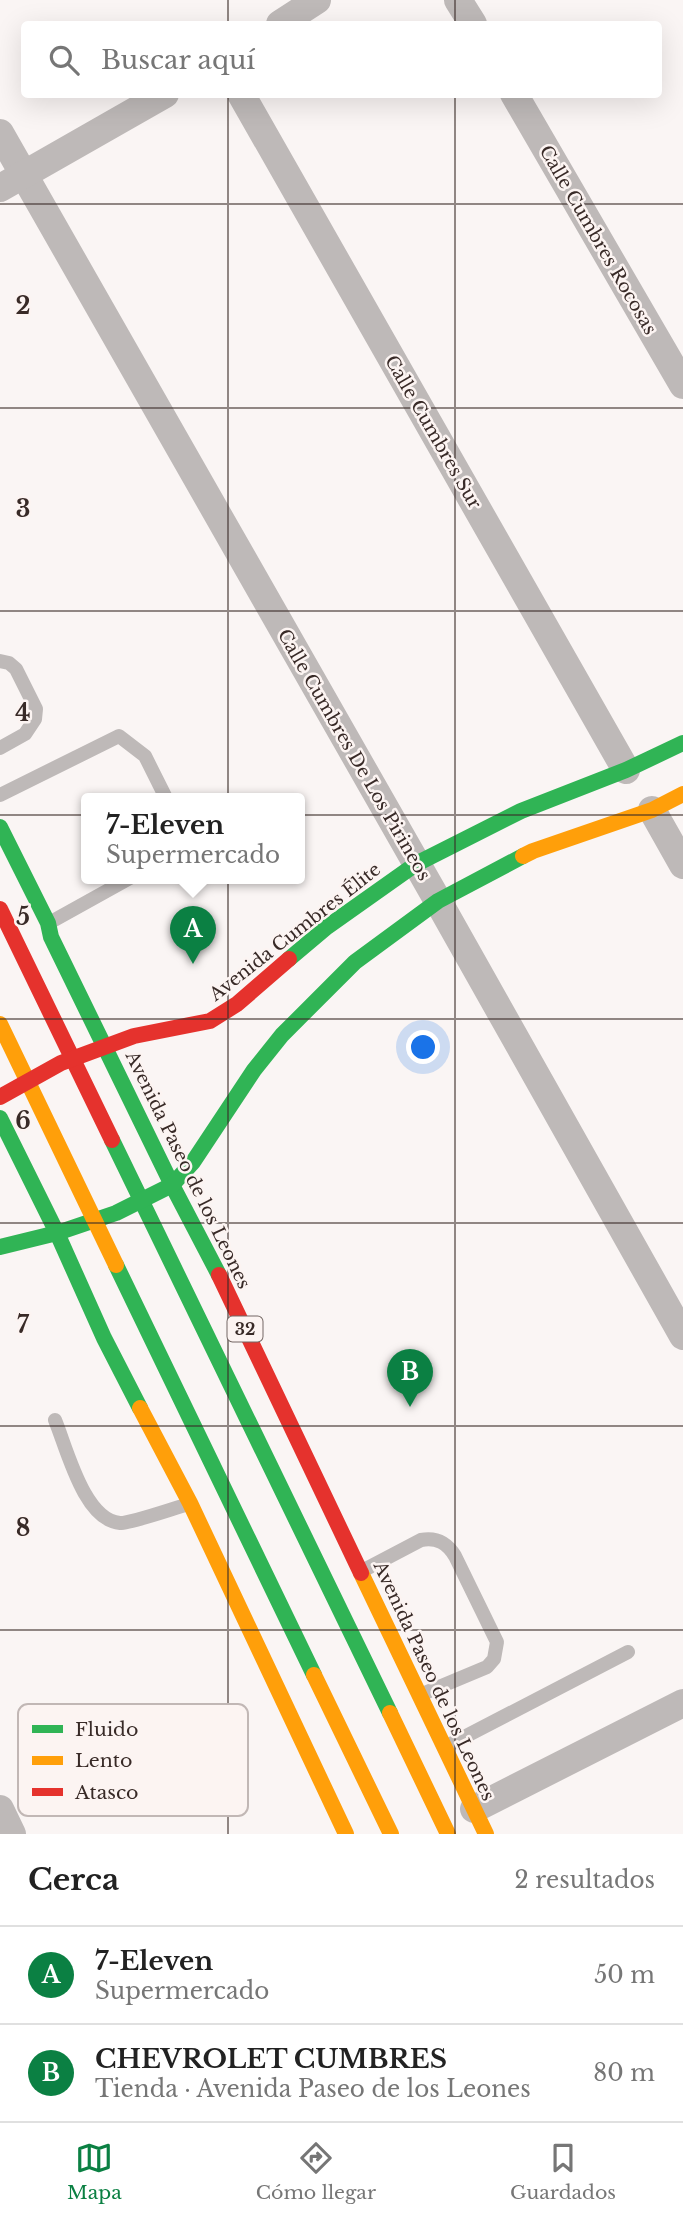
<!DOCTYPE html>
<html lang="es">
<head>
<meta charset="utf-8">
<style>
	:root { --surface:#fff; --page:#f2f2f2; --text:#222; --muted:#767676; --line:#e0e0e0; --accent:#0b8043 }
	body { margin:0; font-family:"Libre Baskerville",serif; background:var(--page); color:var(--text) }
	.you { position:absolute; left:424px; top:1048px; width:24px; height:24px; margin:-18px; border:5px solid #fff; border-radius:50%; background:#1a73e8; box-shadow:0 0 0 10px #1a73e833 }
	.badge { display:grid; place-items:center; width:46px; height:46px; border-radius:50%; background:var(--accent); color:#fff; font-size:23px; font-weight:700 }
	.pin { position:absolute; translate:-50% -58px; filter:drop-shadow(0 2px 4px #0008) }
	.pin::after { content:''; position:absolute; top:37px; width:24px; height:21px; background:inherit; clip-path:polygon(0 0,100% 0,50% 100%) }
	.popup { position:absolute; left:81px; top:793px; width:224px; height:91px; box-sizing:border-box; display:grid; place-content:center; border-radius:7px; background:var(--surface); filter:drop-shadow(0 2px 5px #0005); font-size:23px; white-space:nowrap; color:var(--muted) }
	.popup b { font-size:26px; color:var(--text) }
	.popup::after { content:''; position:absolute; left:50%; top:100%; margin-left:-14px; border:14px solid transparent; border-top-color:var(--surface) }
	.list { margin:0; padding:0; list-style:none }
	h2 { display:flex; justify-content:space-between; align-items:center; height:91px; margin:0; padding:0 28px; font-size:30px }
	h2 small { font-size:23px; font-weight:400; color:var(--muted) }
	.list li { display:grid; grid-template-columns:46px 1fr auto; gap:21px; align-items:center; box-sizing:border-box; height:98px; padding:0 28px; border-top:2px solid var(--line) }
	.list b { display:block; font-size:26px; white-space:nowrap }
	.list p { margin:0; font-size:23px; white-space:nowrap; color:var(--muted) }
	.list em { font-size:23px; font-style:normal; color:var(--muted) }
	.icon { flex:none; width:38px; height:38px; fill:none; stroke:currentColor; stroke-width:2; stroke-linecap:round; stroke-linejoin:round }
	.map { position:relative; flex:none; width:683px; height:1834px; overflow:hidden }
	.search { position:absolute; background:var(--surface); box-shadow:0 7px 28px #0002; left:21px; right:21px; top:21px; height:77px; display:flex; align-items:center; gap:18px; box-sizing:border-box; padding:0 24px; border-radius:7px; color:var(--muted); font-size:26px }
	.sheet { height:287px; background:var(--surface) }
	nav { display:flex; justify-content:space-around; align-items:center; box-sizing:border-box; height:98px; border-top:2px solid var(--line); background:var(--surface); font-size:19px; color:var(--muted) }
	nav a { display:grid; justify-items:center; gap:4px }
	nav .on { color:var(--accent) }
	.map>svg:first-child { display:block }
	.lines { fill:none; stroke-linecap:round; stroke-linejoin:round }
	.lane { stroke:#beb9b8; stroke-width:14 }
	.street { stroke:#beb9b8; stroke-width:28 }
	.fast { stroke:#30b455; stroke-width:16 }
	.slow { stroke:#ff9f0a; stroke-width:16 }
	.jam { stroke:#e5322d; stroke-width:16 }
	.grid { fill:none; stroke:#382a27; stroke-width:2; stroke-opacity:0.55 }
	.labels { text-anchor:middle; stroke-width:5; stroke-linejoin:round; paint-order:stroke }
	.shield { fill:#fcf4f2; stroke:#736764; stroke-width:2 }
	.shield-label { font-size:16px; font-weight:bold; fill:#382a27 }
	.street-label { font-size:18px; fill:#382a27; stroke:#fcf4f2 }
	.key { fill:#fcf4f2; stroke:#c1b7b5; stroke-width:2 }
	.key-label { font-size:19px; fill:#382a27 }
	.grid-label { font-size:23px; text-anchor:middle; font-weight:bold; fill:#382a27; stroke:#fcf4f2; stroke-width:5; stroke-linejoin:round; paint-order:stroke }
</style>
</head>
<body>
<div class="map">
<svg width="683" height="1834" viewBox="0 0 683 1834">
	<rect width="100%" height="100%" fill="#faf5f4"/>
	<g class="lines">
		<g class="lane">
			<polyline points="0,661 9,663 16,669 36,709 35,719 25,734 0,748"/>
			<polyline points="0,795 119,736 145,756 166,798"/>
			<polyline points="49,923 130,878"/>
			<path d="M55,1420C67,1449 84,1520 120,1523C132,1523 174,1508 189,1504"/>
			<path d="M362,1571L421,1540C437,1537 447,1543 455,1556L497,1642L494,1659L487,1667L420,1695"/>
			<polyline points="445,1747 628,1652"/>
		</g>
		<g class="street">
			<polyline points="458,0 473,24"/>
			<polyline points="280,24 317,0"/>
			<polyline points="241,94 626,770"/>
			<polyline points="514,94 683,385"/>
			<polyline points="0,133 438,901 683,1336"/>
			<polyline points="0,188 165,94"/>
			<polyline points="652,810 683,865"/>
			<polyline points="0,1809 12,1834"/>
			<polyline points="474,1809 683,1703"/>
		</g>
		<g class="fast">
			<polyline points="0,827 48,923 51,937 172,1185 219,1275"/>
			<polyline points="289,959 327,927 416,864 521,811 626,770 683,743"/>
			<polyline points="0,1118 57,1233 104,1338 140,1408"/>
			<polyline points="112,1140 390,1713"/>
			<polyline points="0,1247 57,1233 116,1213 172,1185 193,1162 254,1070 282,1035 355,962 438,901 523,856"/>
			<polyline points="116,1265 314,1675"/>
		</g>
		<g class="slow">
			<polyline points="523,856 533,851 652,810 683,794"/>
			<polyline points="0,1024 116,1265"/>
			<polyline points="140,1408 190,1503 346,1834"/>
			<polyline points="361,1573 486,1834"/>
			<polyline points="314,1675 391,1834"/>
			<polyline points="390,1713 448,1834"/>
		</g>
		<g class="jam">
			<polyline points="0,909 112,1140"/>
			<polyline points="0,1097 61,1063 134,1036 210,1021 237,1004 289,959"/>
			<polyline points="219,1275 361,1573"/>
		</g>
	</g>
	<path class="grid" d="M228,0V24M455,0V24M228,94V1834M455,94V1834M0,204H683M0,408H683M0,611H683M0,815H683M0,1019H683M0,1223H683M0,1426H683M0,1630H683"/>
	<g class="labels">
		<rect class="shield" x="227.5" y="1316.5" width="35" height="25" rx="5"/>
		<g class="shield-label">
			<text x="245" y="1335">32</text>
		</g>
		<g class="street-label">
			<text transform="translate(598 240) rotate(60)" y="6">Calle Cumbres Rocosas</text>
			<text transform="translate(433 432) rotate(60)" y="6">Calle Cumbres Sur</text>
			<text transform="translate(354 755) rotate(60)" y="6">Calle Cumbres De Los Pirineos</text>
			<text transform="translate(295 932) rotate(-38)" y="6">Avenida Cumbres Élite</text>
			<text transform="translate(188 1170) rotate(64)" y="6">Avenida Paseo de los Leones</text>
			<text transform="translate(434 1681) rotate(65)" y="6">Avenida Paseo de los Leones</text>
		</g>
	</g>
	<rect x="18" y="1704" width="230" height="112" rx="10" class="key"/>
	<rect x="32" y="1725" width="31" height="8" fill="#30b455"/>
	<rect x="32" y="1756" width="31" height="9" fill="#ff9f0a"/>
	<rect x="32" y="1788" width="31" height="8" fill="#e5322d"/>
	<g class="key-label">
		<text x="75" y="1736">Fluido</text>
		<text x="75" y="1767">Lento</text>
		<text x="75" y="1799">Atasco</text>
	</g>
	<g class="grid-label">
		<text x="23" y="314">2</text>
		<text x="23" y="517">3</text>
		<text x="23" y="721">4</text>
		<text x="23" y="925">5</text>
		<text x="23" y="1129">6</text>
		<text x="23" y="1333">7</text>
		<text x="23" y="1536">8</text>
	</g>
</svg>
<div class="you"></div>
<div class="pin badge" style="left:193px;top:964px">A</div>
<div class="popup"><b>7-Eleven</b>Supermercado</div>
<div class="pin badge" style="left:410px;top:1407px">B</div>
<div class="search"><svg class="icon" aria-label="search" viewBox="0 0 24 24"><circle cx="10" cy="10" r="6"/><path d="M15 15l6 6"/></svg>Buscar aquí</div>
</div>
<section class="sheet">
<h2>Cerca<small>2 resultados</small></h2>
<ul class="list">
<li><span class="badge">A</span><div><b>7-Eleven</b><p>Supermercado</p></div><em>50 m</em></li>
<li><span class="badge">B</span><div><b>CHEVROLET CUMBRES</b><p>Tienda · Avenida Paseo de los Leones</p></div><em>80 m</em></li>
</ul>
</section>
<nav>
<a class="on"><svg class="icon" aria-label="map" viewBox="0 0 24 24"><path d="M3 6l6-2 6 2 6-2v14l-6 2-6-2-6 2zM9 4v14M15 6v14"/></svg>Mapa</a>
<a><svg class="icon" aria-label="directions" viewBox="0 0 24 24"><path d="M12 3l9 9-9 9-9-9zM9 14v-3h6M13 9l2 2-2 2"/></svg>Cómo llegar</a>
<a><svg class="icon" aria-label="saved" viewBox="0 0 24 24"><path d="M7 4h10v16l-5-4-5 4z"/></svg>Guardados</a>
</nav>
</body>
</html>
